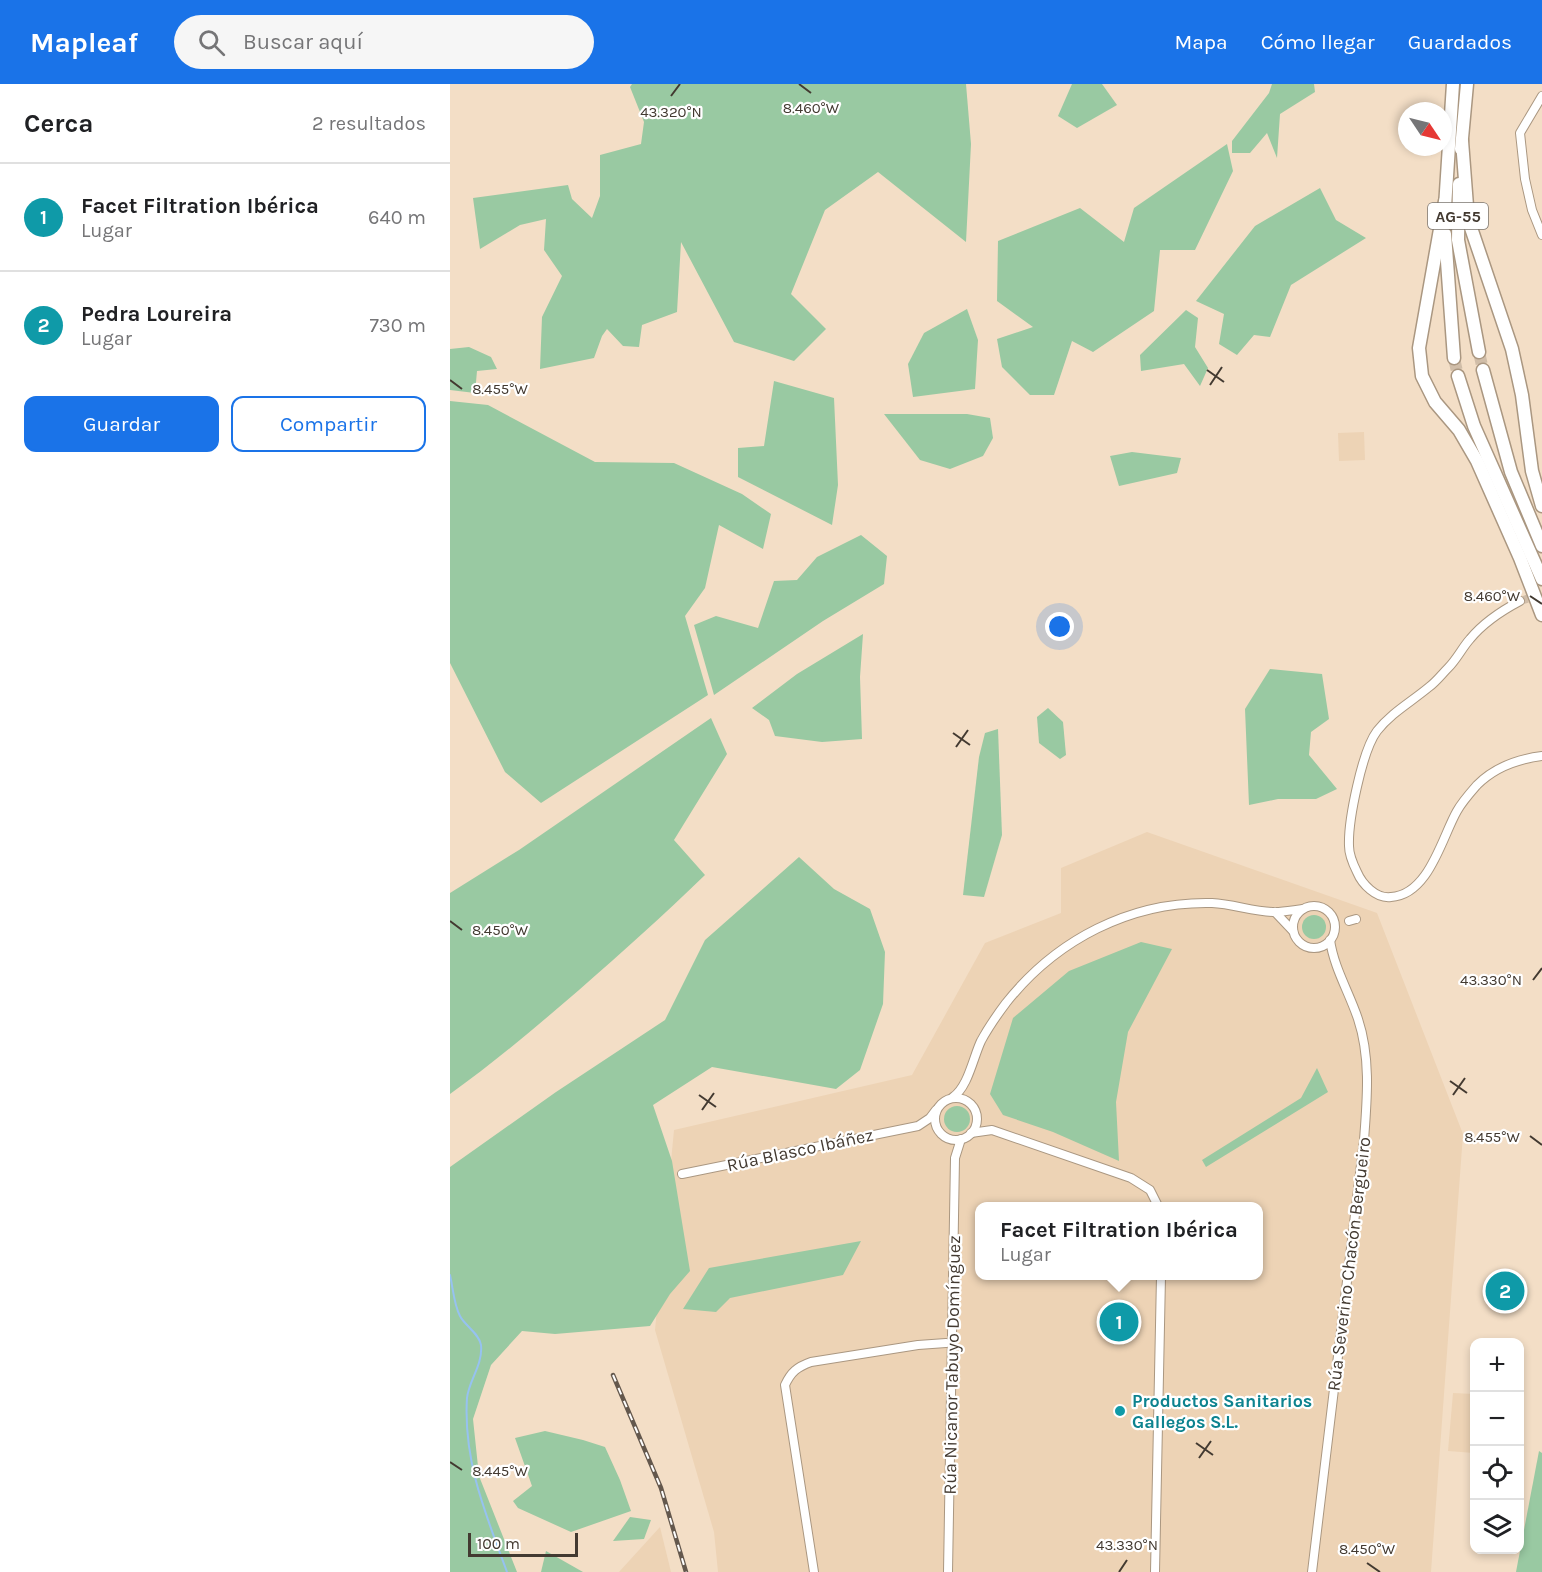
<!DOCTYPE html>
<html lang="es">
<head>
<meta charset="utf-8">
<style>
	:root { --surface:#fff; --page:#f6f6f6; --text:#202124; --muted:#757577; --line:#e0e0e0; --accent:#1a73e8 }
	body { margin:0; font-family:Karla,sans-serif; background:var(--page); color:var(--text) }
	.controls { position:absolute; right:18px; bottom:18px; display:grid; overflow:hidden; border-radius:12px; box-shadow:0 3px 9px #0003 }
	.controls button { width:54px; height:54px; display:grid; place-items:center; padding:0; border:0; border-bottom:2px solid var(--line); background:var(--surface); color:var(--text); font:30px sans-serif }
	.compass { position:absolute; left:948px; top:18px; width:54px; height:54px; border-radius:50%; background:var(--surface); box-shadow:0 3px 9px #0003; rotate:125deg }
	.scale { position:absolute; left:18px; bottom:15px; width:110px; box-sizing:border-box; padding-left:6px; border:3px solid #433a31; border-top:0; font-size:16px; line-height:21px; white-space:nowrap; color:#433a31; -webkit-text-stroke:4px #fff; paint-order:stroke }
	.you { position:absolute; left:610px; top:543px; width:21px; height:21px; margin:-15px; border:4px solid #fff; border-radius:50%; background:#1a73e8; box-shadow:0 0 0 9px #1a73e833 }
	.badge { display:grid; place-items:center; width:39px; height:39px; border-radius:50%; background:var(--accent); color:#fff; font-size:20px; font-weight:700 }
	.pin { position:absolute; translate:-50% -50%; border:3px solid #fff; box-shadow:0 2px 6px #0006 }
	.popup { position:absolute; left:525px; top:1118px; width:288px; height:78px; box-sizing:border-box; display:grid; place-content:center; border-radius:12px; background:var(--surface); filter:drop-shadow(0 2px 4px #0005); font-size:20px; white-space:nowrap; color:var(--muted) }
	.popup b { font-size:22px; color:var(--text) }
	.popup::after { content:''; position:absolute; left:50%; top:100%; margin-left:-12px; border:12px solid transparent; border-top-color:var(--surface) }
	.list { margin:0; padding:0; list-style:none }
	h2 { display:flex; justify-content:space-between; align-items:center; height:78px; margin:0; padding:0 24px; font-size:26px }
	h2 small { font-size:20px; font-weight:400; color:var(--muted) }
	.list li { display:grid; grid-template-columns:39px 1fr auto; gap:18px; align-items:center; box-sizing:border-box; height:108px; padding:0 24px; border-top:2px solid var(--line) }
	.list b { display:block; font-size:22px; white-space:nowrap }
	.list p { margin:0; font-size:20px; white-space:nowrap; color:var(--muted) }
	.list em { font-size:20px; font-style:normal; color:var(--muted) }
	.actions { display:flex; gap:12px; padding:18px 24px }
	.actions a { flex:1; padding:14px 0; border:2px solid var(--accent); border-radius:12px; text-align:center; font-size:21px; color:var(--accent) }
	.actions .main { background:var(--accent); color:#fff }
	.icon { flex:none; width:33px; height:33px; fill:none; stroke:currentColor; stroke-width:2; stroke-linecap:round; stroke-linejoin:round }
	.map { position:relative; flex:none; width:1092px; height:1488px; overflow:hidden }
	header { display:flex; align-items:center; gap:36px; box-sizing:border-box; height:84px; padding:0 30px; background:var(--accent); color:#fff }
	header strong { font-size:28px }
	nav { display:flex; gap:33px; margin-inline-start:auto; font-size:21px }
	.search { width:420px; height:54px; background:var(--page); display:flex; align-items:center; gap:15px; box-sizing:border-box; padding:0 21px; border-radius:33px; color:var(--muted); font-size:22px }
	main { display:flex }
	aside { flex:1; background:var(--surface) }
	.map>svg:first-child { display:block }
	.built { fill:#edd3b5; fill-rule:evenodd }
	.green { fill:#99c9a2 }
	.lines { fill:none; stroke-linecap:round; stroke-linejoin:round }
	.stream { stroke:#96c2f0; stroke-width:2 }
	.minor-tunnel { stroke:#d0bda8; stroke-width:8; stroke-dasharray:8 4; stroke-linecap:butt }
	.highway-tunnel { stroke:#d0bda8; stroke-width:12; stroke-dasharray:12 6; stroke-linecap:butt }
	.minor-casing { stroke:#aa9781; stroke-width:10 }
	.highway-casing { stroke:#aa9781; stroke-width:15 }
	.minor { stroke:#fff; stroke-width:8 }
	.highway { stroke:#fff; stroke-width:12 }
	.rail-casing { stroke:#64584d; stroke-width:4.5 }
	.rail { stroke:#fff; stroke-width:2; stroke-dasharray:7; stroke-linecap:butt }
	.ticks { fill:none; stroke:#433a31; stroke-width:2 }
	.culture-dot { fill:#0f9aa8; stroke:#fff; stroke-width:2 }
	.labels { text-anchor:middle; stroke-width:4.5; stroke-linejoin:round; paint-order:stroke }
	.shield { fill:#fff; stroke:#7b756f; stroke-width:1.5 }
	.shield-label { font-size:16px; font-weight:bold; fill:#433a31 }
	.street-label { font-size:18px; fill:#433a31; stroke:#fff }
	.culture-label { font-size:18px; font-weight:bold; fill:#0d838f; stroke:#fff; text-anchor:start }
	.ticks-label { font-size:15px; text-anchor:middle; fill:#433a31; stroke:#fff; stroke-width:4.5; stroke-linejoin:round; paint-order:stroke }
</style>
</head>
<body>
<header>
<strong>Mapleaf</strong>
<div class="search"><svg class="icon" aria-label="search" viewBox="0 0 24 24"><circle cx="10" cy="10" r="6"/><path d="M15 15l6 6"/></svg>Buscar aquí</div>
<nav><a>Mapa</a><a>Cómo llegar</a><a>Guardados</a></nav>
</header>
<main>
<aside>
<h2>Cerca<small>2 resultados</small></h2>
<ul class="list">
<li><span class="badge" style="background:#0f9aa8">1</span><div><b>Facet Filtration Ibérica</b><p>Lugar</p></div><em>640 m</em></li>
<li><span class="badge" style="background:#0f9aa8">2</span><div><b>Pedra Loureira</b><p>Lugar</p></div><em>730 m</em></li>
</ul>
<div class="actions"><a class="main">Guardar</a><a>Compartir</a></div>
</aside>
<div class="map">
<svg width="1092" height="1488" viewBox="0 0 1092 1488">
	<rect width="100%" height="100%" fill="#f3dec6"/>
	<g class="built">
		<polygon points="914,348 915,376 889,377 888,349"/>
		<path d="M697,748L927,829L1013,1050L981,1488H268L264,1448L205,1246L224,1046L462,991L535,859L611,829V784ZM530,1122H808V1192H530Z"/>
		<polygon points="1003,1309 1024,1310 1024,1369 998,1367"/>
		<polygon points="210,1443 221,1488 169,1488"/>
	</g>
	<g class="green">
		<polygon points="182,0 516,0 521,60 516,158 428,88 375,126 341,210 376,245 344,277 284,258 231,158 227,228 192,241 189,263 173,262 157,245 152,252 144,274 90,285 92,233 112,192 94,166 96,135 70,141 30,165 23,114 118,101 122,115 142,134 150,112 150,71 191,60 194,38 180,3"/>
		<polygon points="622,0 652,0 667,21 627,44 608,32"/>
		<polygon points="822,0 864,0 865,8 830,30 827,74 817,49 800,69 782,69 782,57 819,9"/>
		<polygon points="777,60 783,87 745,166 710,166 704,227 643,268 622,257 604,311 580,311 552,283 547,255 583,243 547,217 548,157 630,124 674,158 684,124"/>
		<polygon points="870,104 886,136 916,154 841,201 820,253 804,251 787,271 769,260 774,230 746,217 805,142"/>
		<polygon points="517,225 528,256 525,305 463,313 458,280 474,249"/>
		<polygon points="736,226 748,234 745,263 758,284 750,302 734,280 691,287 690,271"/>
		<polygon points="19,263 41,273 47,285 27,287 25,309 0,306 0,265"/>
		<polygon points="324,297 384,314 388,401 382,441 288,393 288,364 314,362"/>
		<polygon points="0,317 38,321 145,378 224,379 292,410 321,430 313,465 269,441 255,504 235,532 258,611 91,719 55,688 0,579"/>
		<polygon points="434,330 517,330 540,334 543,354 533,372 500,385 470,376"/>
		<polygon points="682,368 731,374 727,389 669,402 660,372"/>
		<polygon points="411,451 437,472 434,500 373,537 264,611 244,541 266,532 308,544 324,497 347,496 367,473"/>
		<polygon points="413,550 410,593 412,655 372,658 325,652 319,636 302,624 347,590"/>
		<polygon points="820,585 872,590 879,635 861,648 859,671 887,705 866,715 828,715 799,721 795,625"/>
		<polygon points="598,624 613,638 616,671 610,675 589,659 587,633"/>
		<path d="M261,634L277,670L224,756L255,791C214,831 172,868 129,906C87,942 45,978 0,1010V809L69,766Z"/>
		<polygon points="548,645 552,751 534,813 513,811 529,673 535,649"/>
		<polygon points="349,773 384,805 420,825 435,868 433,920 410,986 386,1005 262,983 203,1021 222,1077 240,1187 220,1210 200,1242 105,1250 72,1247 41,1281 23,1335 29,1392 67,1488 0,1488 0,1083 106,1008 215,936 255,856"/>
		<circle cx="864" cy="843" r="12"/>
		<polygon points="691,858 722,865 678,948 666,1018 669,1077 603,1048 553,1031 540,1010 563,934 619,887"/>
		<polygon points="867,984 878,1008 756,1083 752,1076 851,1014"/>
		<circle cx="507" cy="1035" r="13"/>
		<polygon points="411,1157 393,1191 280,1214 266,1228 233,1225 259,1184"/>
		<polygon points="95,1347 133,1356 155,1363 170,1396 181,1427 121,1448 68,1424 63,1417 82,1402 65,1354"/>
		<polygon points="1089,1367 1092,1369 1092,1488 1066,1488"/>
		<polygon points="180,1433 201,1436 194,1455 163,1457"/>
		<polygon points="96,1467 133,1488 91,1488"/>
	</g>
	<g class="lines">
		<path class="stream" d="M0,1191C3,1204 4,1221 10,1232C15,1242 29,1249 31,1261C33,1281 19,1296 17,1314C13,1377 36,1431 57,1488"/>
		<polyline class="minor-tunnel" points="1070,517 1092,510"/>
		<g class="highway-tunnel">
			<polyline points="1029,268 1033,286"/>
			<polyline points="1004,274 1008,292"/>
		</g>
		<defs>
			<g id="minor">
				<polyline points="1092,12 1070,49 1075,95 1082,126 1092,151"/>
				<path d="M1070,517C1051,527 1034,538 1020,555C1012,564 1007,575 998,584C992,590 986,598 979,603C961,618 941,629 927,647C912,667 898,737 899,762C899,770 903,780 907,788C912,800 926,815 941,813C979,811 992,753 1007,727C1012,718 1020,709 1027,701C1044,684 1068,675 1092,672"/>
				<circle cx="864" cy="843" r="21"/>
				<polyline points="825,828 843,847"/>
				<polyline points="899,837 906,835"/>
				<path d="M503,1013C518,1003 523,974 531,957C538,944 547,931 556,919C606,856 680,817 762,819C784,820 804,828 825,828C834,828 844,826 853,825"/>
				<circle cx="506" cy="1035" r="21"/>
				<polyline points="521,1049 542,1046 681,1094 700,1106 708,1122"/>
				<polyline points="232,1090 468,1042 480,1034 486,1026"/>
				<path d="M364,1488L335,1301C341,1288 347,1283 361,1278L468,1261L496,1259"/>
				<polyline points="498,1488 505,1074 511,1055"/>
				<polyline points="705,1488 711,1192"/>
				<path d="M862,1488L914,1056C917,1016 921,974 908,935C899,908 884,884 880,856"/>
			</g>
			<g id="highway">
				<polyline points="1012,57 1018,135 1062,265 1072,311 1082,387 1092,422"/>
				<polyline points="1011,65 1017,0"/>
				<polyline points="1009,100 1008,156 1029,268"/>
				<polyline points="995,117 969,264 972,292 985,318 1009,346 1027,377 1070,474 1092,531"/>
				<polyline points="995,123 1003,0"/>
				<polyline points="995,150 1004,274"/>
				<polyline points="1033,286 1061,388 1092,462"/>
				<polyline points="1008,292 1024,342 1092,495"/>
			</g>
		</defs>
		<use href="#minor" class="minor-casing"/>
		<use href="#highway" class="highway-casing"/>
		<use href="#minor" class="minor"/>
		<use href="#highway" class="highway"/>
		<defs>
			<polyline id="rail" points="163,1291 211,1404 236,1488"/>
		</defs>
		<use href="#rail" class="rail-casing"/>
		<use href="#rail" class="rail"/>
	</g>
	<path class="ticks" d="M349,0L361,9M221,12L230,0M757,286L774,298M0,296L12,305M760,301L772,283M1080,512L1092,520M503,649L520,661M506,663L518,646M0,837L12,846M1083,896L1092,884M1000,997L1017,1009M249,1011L266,1023M1003,1011L1015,994M252,1026L264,1009M1080,1052L1092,1061M746,1359L763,1371M749,1374L761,1357M0,1378L12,1386M917,1479L930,1488M669,1488L677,1476"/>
	<circle class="culture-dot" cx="670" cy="1327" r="6"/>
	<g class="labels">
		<rect class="shield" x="978" y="119" width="60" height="26" rx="4.5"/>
		<g class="shield-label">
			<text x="1008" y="138">AG-55</text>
		</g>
		<g class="street-label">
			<text transform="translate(350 1066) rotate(-12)" y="6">Rúa Blasco Ibáñez</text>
			<text transform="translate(899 1180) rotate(-83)" y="6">Rúa Severino Chacón Bergueiro</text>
			<text transform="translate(502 1281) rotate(-89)" y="6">Rúa Nicanor Tabuyo Domínguez</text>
		</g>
		<g class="culture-label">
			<text x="682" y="1323">Productos Sanitarios<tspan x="682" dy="21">Gallegos S.L.</tspan></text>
		</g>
	</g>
	<g class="ticks-label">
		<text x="361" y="29">8.460°W</text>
		<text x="221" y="33">43.320°N</text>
		<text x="50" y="310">8.455°W</text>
		<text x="1042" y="517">8.460°W</text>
		<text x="50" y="851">8.450°W</text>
		<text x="1041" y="901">43.330°N</text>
		<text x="1042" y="1058">8.455°W</text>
		<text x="50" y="1392">8.445°W</text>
		<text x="677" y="1466">43.330°N</text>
		<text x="917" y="1470">8.450°W</text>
	</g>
</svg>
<div class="controls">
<button>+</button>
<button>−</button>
<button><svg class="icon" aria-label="locate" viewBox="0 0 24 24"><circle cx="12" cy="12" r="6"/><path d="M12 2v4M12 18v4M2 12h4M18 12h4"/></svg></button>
<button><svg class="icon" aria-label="layers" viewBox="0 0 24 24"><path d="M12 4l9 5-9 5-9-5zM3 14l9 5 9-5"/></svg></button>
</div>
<svg class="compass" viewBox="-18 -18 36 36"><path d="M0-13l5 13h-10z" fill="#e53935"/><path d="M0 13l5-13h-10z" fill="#757577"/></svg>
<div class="scale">100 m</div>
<div class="you"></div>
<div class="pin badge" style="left:669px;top:1238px;background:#0f9aa8">1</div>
<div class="popup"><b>Facet Filtration Ibérica</b>Lugar</div>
<div class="pin badge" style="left:1055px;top:1207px;background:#0f9aa8">2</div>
</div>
</main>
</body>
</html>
